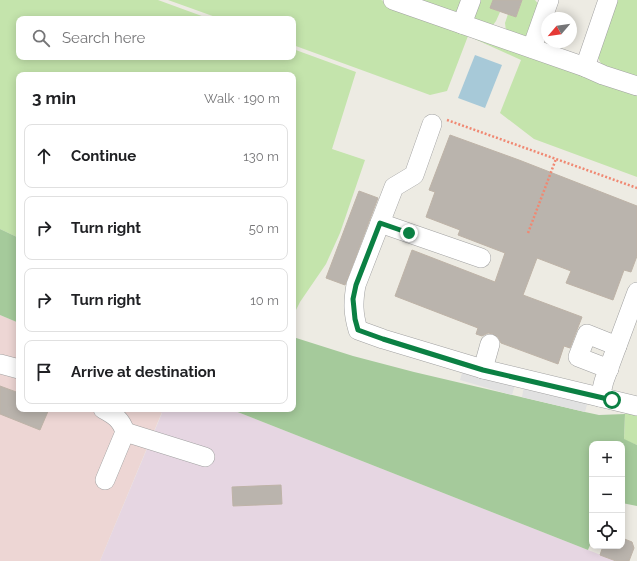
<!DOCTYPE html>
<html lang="en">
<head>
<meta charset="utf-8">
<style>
	:root { --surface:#fff; --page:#f2f2f2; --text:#202124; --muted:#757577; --line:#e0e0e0 }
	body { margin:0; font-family:Raleway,sans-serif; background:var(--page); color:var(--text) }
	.controls { position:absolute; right:12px; bottom:12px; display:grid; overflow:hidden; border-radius:8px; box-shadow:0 2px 10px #0003 }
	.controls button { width:36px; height:36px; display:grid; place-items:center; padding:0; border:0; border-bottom:1px solid var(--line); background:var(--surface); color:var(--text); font:20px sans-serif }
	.compass { position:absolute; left:541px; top:12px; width:36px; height:36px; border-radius:50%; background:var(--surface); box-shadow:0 2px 10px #0003; rotate:241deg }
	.stop { position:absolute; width:12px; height:12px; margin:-9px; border:3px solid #0b8043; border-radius:50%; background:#fff }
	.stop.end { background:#0b8043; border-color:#fff; box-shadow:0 1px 4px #0008 }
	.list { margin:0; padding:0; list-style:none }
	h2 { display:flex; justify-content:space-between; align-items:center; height:52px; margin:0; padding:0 16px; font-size:17px }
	h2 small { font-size:13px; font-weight:400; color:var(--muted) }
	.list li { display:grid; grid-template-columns:26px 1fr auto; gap:12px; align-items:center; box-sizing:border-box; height:64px; margin:0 8px 8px; padding:0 8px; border:1px solid var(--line); border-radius:8px }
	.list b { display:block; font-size:15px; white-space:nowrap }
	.list em { font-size:13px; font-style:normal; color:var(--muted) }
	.icon { flex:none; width:22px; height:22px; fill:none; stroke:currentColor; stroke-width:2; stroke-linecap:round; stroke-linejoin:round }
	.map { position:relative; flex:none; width:637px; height:561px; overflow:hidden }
	.search { position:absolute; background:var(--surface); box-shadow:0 2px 10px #0003; left:16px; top:16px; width:280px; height:44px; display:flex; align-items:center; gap:10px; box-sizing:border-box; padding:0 14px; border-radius:8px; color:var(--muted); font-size:15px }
	.panel { position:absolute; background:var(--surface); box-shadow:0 2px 10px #0003; left:16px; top:72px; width:280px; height:340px; border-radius:8px }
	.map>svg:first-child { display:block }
	.commercial { fill:#edd6d4 }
	.industrial { fill:#e6d6e2 }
	.grass { fill:#c4e4ac }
	.forest { fill:#a5ca9b }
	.parking { fill:#e1e1e1 }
	.water { fill:#a7c9d8 }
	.building { fill:#bab4ad; stroke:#beb3a7 }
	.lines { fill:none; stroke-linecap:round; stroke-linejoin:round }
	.minor-casing { stroke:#a1a1a1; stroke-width:20 }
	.path { stroke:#f08872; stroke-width:2.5; stroke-dasharray:2 2; stroke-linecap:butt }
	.minor { stroke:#fff; stroke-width:19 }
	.route { stroke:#0b8043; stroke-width:5 }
</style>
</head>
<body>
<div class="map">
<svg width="637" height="561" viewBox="0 0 637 561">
	<rect width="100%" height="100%" fill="#edebe3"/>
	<polygon class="commercial" points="0,315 19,323 19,409 154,409 162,412 100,561 0,561"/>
	<polygon class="industrial" points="154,409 230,409 616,561 100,561 162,413"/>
	<g class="grass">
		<polygon points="0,0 158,0 210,19 19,19 19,57 293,57 293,49 356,72 332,149 365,160 340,233 326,264 300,302 293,316 293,75 19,75 19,238 0,229"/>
		<polygon points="168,0 381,0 637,89 637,177 534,139 500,113 521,60 468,36 447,91 430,95 293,45 293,19 221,19"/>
		<polygon points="401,0 468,0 458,12"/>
		<polygon points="475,0 493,0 491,8 500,12 496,21 493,25 472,21"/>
		<polygon points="522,0 535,0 539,5 528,35 524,38 506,31 505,23 508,14 516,17"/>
		<polygon points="612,0 637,0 637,83 605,71 597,56"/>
		<polygon points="631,410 637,412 637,445 624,440 625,414"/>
	</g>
	<g class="forest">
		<polygon points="0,229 19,238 19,323 0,315"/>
		<polygon points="293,337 353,356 414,372 585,412 599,415 625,414 624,439 637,445 637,506 622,503 622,444 592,444 592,540 588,550 230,409 293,409"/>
	</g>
	<g class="parking">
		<polygon points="463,369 515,385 512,395 460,380"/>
		<polygon points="524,386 588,401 585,412 522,397"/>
	</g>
	<polygon class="water" points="475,55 502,65 485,108 458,98"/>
	<g class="building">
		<polygon points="493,0 522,0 516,17 490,8"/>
		<polygon points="450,135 519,160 637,206 637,256 631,272 624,270 613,300 566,283 571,271 537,258 523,295 582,317 570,348 564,346 558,364 501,343 498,337 493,334 488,333 482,336 476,334 478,328 395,296 412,250 495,282 505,253 458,235 460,230 426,217 435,192 429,190"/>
		<polygon points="359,191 378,198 345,285 326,278"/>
		<polygon points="0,386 19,393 19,409 49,409 40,430 0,414"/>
		<polygon points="281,485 282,504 233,506 232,487"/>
		<polygon points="622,538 632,542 634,548 629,561 616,561 600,555 603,546 622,546"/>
	</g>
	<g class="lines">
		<defs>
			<g id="minor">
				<polyline points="393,0 585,67 603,75 637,86"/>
				<polyline points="462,24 471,0"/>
				<polyline points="532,48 549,0"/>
				<polyline points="585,67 608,0"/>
				<path d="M432,124L414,175L394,187L356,285C353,302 353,313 358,330L383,339L483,369"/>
				<polyline points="380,223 481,258"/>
				<polyline points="490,344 483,369 637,406"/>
				<polyline points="0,364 19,369"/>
				<polyline points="609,369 578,357 587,334 617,346"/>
				<polyline points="600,397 604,381 637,292"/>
				<path d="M103,409C114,415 121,419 125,432L105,480"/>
				<polyline points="125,432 205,457"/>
			</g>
		</defs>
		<use href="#minor" class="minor-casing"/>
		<g class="path">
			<polyline points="447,120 556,159 637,188"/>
			<polyline points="528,233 556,159"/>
		</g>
		<use href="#minor" class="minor"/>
	</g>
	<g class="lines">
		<polyline class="route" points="409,233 380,223 356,285 353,299 355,319 358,330 383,339 483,370 612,400"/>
	</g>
</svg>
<div class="controls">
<button>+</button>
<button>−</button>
<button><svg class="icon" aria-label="locate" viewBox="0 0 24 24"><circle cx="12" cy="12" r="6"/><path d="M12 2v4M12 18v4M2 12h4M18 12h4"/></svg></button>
</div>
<svg class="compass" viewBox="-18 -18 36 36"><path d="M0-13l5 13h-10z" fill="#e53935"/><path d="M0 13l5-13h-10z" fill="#757577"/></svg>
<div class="stop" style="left:612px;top:400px"></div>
<div class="stop end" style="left:409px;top:233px"></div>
<div class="search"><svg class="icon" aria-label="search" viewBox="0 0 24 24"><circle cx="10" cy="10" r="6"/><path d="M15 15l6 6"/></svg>Search here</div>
<section class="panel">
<h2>3 min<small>Walk · 190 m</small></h2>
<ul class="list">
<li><svg class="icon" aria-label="ahead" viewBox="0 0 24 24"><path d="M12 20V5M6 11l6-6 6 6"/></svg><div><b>Continue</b></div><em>130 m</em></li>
<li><svg class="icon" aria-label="right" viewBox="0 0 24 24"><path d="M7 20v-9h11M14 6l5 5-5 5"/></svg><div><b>Turn right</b></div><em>50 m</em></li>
<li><svg class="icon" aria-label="right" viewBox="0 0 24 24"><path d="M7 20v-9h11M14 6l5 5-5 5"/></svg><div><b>Turn right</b></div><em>10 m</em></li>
<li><svg class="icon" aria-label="arrive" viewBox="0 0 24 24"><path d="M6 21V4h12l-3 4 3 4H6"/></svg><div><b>Arrive at destination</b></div></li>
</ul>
</section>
</div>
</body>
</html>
